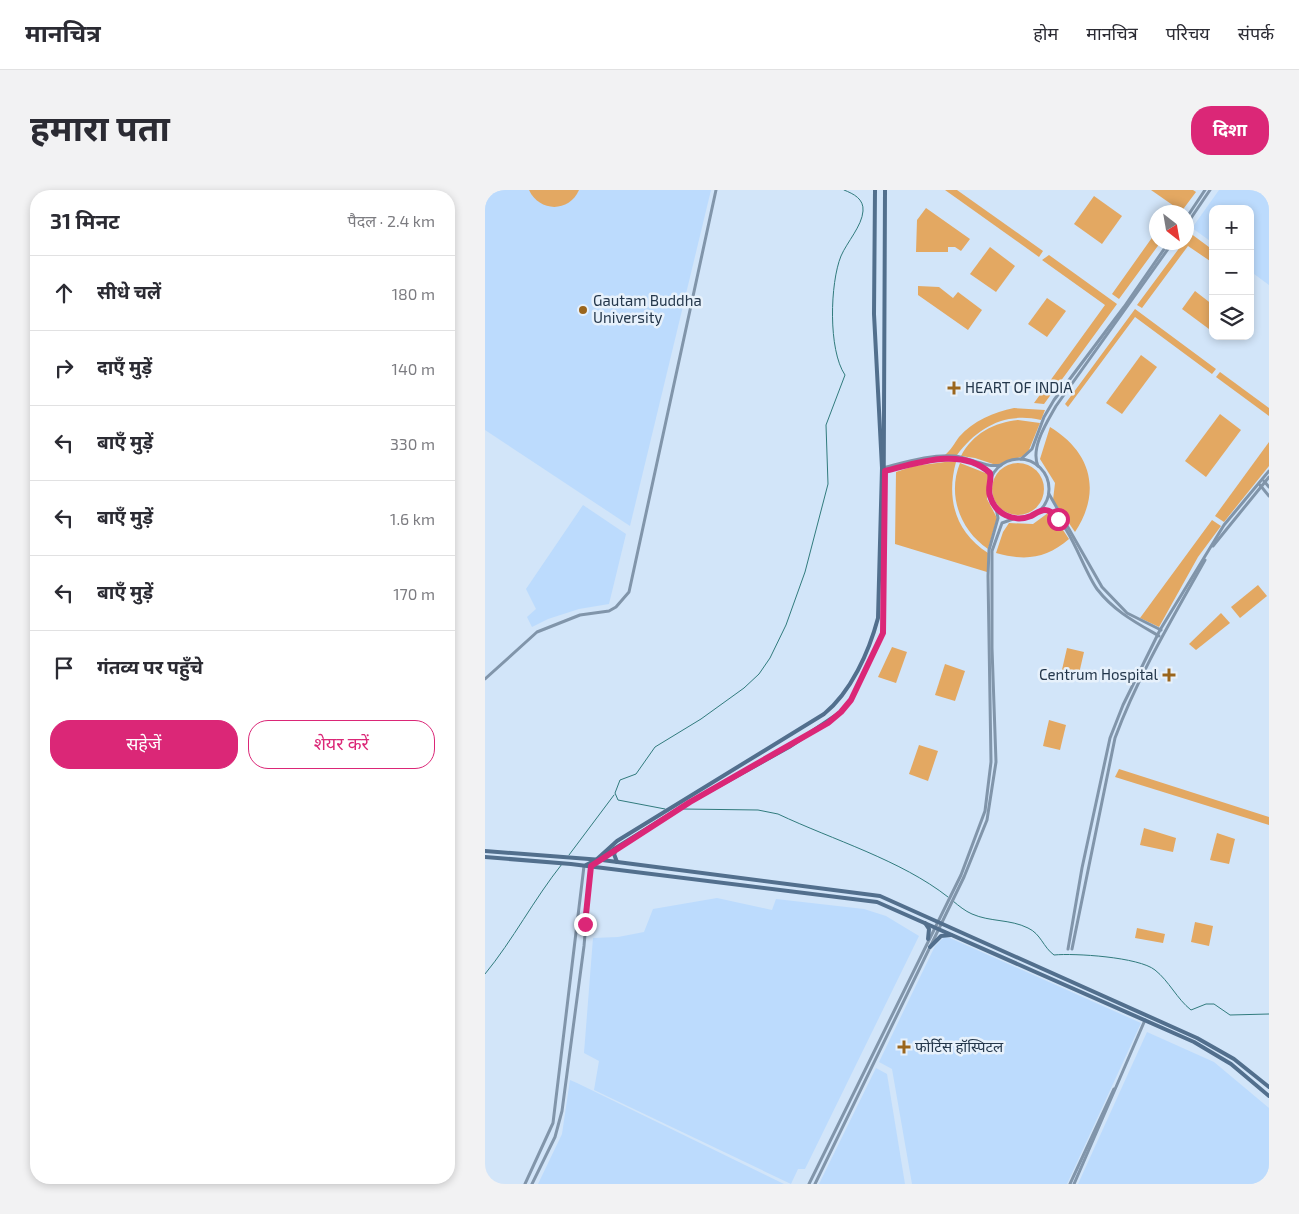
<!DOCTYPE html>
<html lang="hi">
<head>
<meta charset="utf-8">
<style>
	:root { --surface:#fff; --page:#f2f2f3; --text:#2b2b33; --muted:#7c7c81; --line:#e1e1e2; --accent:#db2777 }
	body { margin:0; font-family:"Exo 2","Noto Sans Devanagari",sans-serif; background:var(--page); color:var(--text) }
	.controls { position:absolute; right:15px; top:15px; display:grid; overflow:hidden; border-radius:10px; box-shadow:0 2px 8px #0003 }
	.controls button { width:45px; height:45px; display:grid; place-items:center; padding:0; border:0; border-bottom:1px solid var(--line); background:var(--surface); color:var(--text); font:25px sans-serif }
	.compass { position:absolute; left:664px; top:15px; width:45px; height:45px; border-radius:50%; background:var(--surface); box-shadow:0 2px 8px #0003; rotate:149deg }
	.stop { position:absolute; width:15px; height:15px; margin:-11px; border:4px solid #db2777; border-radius:50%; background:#fff }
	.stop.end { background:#db2777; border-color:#fff; box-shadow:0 1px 5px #0008 }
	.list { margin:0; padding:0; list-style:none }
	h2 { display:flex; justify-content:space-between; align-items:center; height:65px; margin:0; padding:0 20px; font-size:21px }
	h2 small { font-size:16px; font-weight:400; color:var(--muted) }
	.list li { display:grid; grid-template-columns:32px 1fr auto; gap:15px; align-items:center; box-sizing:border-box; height:75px; padding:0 20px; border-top:1px solid var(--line) }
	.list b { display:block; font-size:19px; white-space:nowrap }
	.list em { font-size:16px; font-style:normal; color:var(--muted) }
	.actions { display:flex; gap:10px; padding:15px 20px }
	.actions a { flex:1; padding:11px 0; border:1px solid var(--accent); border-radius:20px; text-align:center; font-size:18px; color:var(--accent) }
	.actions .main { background:var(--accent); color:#fff }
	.icon { flex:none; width:28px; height:28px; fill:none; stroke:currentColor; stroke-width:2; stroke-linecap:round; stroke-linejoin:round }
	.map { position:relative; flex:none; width:784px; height:994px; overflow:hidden; border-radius:20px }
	header { display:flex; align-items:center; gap:30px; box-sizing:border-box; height:70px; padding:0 25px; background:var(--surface); border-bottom:1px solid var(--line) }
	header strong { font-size:24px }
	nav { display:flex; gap:28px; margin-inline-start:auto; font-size:18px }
	.intro { display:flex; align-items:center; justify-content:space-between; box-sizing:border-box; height:120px; padding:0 30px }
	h1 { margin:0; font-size:35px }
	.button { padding:12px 22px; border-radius:20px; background:var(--accent); color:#fff; font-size:18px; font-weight:700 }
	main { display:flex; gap:30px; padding:0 30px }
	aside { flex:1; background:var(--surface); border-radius:20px; box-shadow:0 2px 8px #0003 }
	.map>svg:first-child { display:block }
	.built { fill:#bcdbfd }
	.green { fill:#e3a862 }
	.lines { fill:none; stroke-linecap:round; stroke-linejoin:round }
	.stream { stroke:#317b7d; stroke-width:1 }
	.tertiary { stroke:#8195aa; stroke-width:3 }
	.secondary { stroke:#526f8d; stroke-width:4 }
	.route { stroke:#db2777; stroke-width:6 }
	.poi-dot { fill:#9a651c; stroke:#e7f1fb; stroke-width:2 }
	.labels { text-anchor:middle; stroke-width:5; stroke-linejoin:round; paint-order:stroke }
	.poi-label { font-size:15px; fill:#24374b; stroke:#e7f1fb; text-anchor:start }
</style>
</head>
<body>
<header>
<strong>मानचित्र</strong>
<nav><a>होम</a><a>मानचित्र</a><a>परिचय</a><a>संपर्क</a></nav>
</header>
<div class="intro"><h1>हमारा पता</h1><a class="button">दिशा</a></div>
<main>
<aside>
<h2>31 मिनट<small>पैदल · 2.4 km</small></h2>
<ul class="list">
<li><svg class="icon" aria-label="ahead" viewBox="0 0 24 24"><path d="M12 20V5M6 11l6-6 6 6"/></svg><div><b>सीधे चलें</b></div><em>180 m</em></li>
<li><svg class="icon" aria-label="right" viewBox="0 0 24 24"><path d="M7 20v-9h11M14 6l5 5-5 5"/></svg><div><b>दाएँ मुड़ें</b></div><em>140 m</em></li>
<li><svg class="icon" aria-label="left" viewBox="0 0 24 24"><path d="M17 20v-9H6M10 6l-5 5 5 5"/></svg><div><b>बाएँ मुड़ें</b></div><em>330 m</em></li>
<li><svg class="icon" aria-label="left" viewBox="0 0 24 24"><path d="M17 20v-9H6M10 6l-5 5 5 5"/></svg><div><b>बाएँ मुड़ें</b></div><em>1.6 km</em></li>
<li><svg class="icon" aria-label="left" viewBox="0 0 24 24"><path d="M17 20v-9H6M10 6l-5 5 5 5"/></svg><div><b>बाएँ मुड़ें</b></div><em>170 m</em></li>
<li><svg class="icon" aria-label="arrive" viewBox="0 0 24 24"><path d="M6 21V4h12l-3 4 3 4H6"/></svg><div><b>गंतव्य पर पहुँचे</b></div></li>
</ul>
<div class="actions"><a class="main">सहेजें</a><a>शेयर करें</a></div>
</aside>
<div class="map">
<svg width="784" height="994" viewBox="0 0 784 994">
	<rect width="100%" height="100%" fill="#d2e5f9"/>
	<g class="built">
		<polygon points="0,0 226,0 145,336 0,240"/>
		<polygon points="734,0 784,0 784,95 765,81 765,19 728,19 728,53 707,38"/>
		<polygon points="98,315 141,344 124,414 94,419 63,429 47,437 42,427 51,419 41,399"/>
		<polygon points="232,708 287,720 291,709 379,719 401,726 434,746 320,979 313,979 306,994 109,900 114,871 99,863 108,748 133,747 159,742 168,719"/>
		<polygon points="459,747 465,748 656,833 582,994 427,994 407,879 394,872 450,756"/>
		<polygon points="662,842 729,872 784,918 784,994 593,994"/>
		<polygon points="391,878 402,884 420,994 334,994"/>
		<polygon points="85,890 92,893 299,994 53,994 77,944"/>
	</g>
	<g class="green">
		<path d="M44,0H94C84,23 54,22 44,0Z"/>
		<polygon points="460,0 472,0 558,61 554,67"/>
		<polygon points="666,0 708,0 711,2 696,22 685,22 689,16"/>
		<polygon points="609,6 637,26 617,54 589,34"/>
		<polygon points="441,18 485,49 476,61 470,57 463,57 463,62 431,62 432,30"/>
		<polygon points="671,42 672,52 675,53 634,109 627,104"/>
		<polygon points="705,43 728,60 728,73 703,56 657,118 652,115 698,53 702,52"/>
		<polygon points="505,57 530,76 511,102 485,84"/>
		<polygon points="564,65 632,114 559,214 549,213 620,115 557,70"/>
		<polygon points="433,96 454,97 468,108 473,102 497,120 483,140 433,105"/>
		<polygon points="710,101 728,115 728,135 724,139 697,119"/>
		<polygon points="562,108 581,121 562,147 543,134"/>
		<polygon points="650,119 731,179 727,184 650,127 583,217 580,214"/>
		<polygon points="656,165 672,177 637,224 621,213"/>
		<polygon points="735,182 784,218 784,226 731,187"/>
		<path d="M529,218L560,220L556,230C520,222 493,237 472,265H460C466,260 469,254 474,247C488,231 509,222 529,218Z"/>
		<polygon points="735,224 756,240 721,287 700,271"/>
		<path d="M533,230L555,233L544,260L539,266L511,275L490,268L476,266C487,244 510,232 533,230Z"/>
		<path d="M565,237C606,262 617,301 590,342L568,310L570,293L555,269Z"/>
		<polygon points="784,252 784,276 739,332 730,326"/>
		<path d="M460,272H471C461,308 470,342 503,363L502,382L410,354L411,282L429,276Z"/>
		<path d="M475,273L503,284L502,309L512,328L503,359C475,340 462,305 475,273Z"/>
		<circle cx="533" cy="299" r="26"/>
		<path d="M563,323L572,331L584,349C561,369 540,371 511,363L518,342L524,333L548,334Z"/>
		<polygon points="727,330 736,336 713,367 674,437 655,428"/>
		<polygon points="773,395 782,406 755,428 746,417"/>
		<polygon points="736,423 745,433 711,460 704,454"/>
		<polygon points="407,457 422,462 411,493 393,487"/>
		<polygon points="582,458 599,462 593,488 576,484"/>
		<polygon points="460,474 480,481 470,511 450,505"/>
		<polygon points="564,530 581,535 575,560 558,556"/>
		<polygon points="434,555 453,561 443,591 424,584"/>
		<polygon points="634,579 784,627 784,635 630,587"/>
		<polygon points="659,638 691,648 688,662 655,655"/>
		<polygon points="732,643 750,649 744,674 725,670"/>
		<polygon points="710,732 728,736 724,756 706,752"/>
		<polygon points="652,738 680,744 678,753 650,748"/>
	</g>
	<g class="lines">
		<g class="stream">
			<path d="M180,619L133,610L130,603L135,590L151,584L170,557L216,529L259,498L274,484L285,468L301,435L320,382L343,294L341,235L360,185C343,160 345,93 356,66C362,52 377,36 378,21C379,9 369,4 359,0"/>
			<path d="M197,619L273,620L293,624C348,650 416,670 463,707"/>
			<polyline points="84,665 129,605"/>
			<path d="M468,711C474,716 480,721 487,724C505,732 525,729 543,738C556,744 558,757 569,765C589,763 654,767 670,780C684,791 692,809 706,820L721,814H729L745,825L784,824"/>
			<path d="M0,784C28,750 49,709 77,674"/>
		</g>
		<g class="tertiary">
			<polyline points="702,27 720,0"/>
			<polyline points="702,34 725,0"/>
			<polyline points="536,269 547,259 559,227 569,210 639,117 684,52"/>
			<circle cx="534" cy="299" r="30"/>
			<path d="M553,276C545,258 562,232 571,216L688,52"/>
			<path d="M397,278C421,272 446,264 470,266C485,268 501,278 516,275"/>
			<path d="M397,281C419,276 496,255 506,287"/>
			<polyline points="779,291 784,297"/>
			<polyline points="775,295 784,306"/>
			<polyline points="564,304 617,397 642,423 676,440"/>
			<path d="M554,322L563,321C584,330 598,380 612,399C629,421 650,432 674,446"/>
			<polyline points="728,356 784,287"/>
			<polyline points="0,489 52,442 95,425 124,421 131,417 144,402 231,0"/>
			<polyline points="583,759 597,678 625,548 638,515 675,440 739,335 784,281"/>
			<path d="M587,759L630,548C653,486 687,429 720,370"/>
			<polyline points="40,994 68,933 99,676"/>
			<polyline points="47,994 70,947 77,921 99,756 106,676"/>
			<polyline points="324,994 476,685 500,621 506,572 503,386 504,360 513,328 511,318"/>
			<polyline points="330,994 479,687 502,630 511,572 507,458 507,361 517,333 528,329"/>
			<polyline points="585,994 629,899"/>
			<polyline points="589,994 660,830"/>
		</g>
		<g class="secondary">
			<polyline points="132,658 129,664 132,672"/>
			<polyline points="0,661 117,670 395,706 712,848 749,869 784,897"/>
			<polyline points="0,667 86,674 392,712 709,852 746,874 784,906"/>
			<path d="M101,675L111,670L132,651L339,524C366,502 384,462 393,428L397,278L389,124L390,0"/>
			<polyline points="106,676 129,659 205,612 304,557 356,522 366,510 398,443 400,0"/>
			<polyline points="440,733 444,739 443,749"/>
			<polyline points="445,757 456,746 466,745"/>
		</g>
	</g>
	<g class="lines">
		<path class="route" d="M100,734L106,676L205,612L343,533L356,522L366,510L398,443L400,281C432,273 477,257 505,283C507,290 502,298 505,306C510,324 529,333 546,326C550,324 555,320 560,320C566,320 569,325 573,329"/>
	</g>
	<g class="poi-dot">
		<circle cx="98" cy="120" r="5"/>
		<path d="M466.5 190.5h5v5h5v5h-5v5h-5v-5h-5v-5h5z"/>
		<path d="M681.5 477.5h5v5h5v5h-5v5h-5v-5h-5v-5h5z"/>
		<path d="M416.5 849.5h5v5h5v5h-5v5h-5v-5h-5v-5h5z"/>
	</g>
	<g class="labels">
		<g class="poi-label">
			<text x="108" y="116">Gautam Buddha<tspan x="108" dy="17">University</tspan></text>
			<text x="480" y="203">HEART OF INDIA</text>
			<text x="673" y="490" text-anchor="end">Centrum Hospital</text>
			<text x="430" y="862">फोर्टिस हॉस्पिटल</text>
		</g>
	</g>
</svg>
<div class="controls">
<button>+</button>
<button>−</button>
<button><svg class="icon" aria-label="layers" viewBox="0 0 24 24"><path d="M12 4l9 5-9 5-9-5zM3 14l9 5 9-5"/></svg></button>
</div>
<svg class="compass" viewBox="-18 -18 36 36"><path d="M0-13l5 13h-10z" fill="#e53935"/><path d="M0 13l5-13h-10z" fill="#7c7c81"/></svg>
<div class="stop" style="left:573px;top:329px"></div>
<div class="stop end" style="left:100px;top:734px"></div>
</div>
</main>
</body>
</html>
